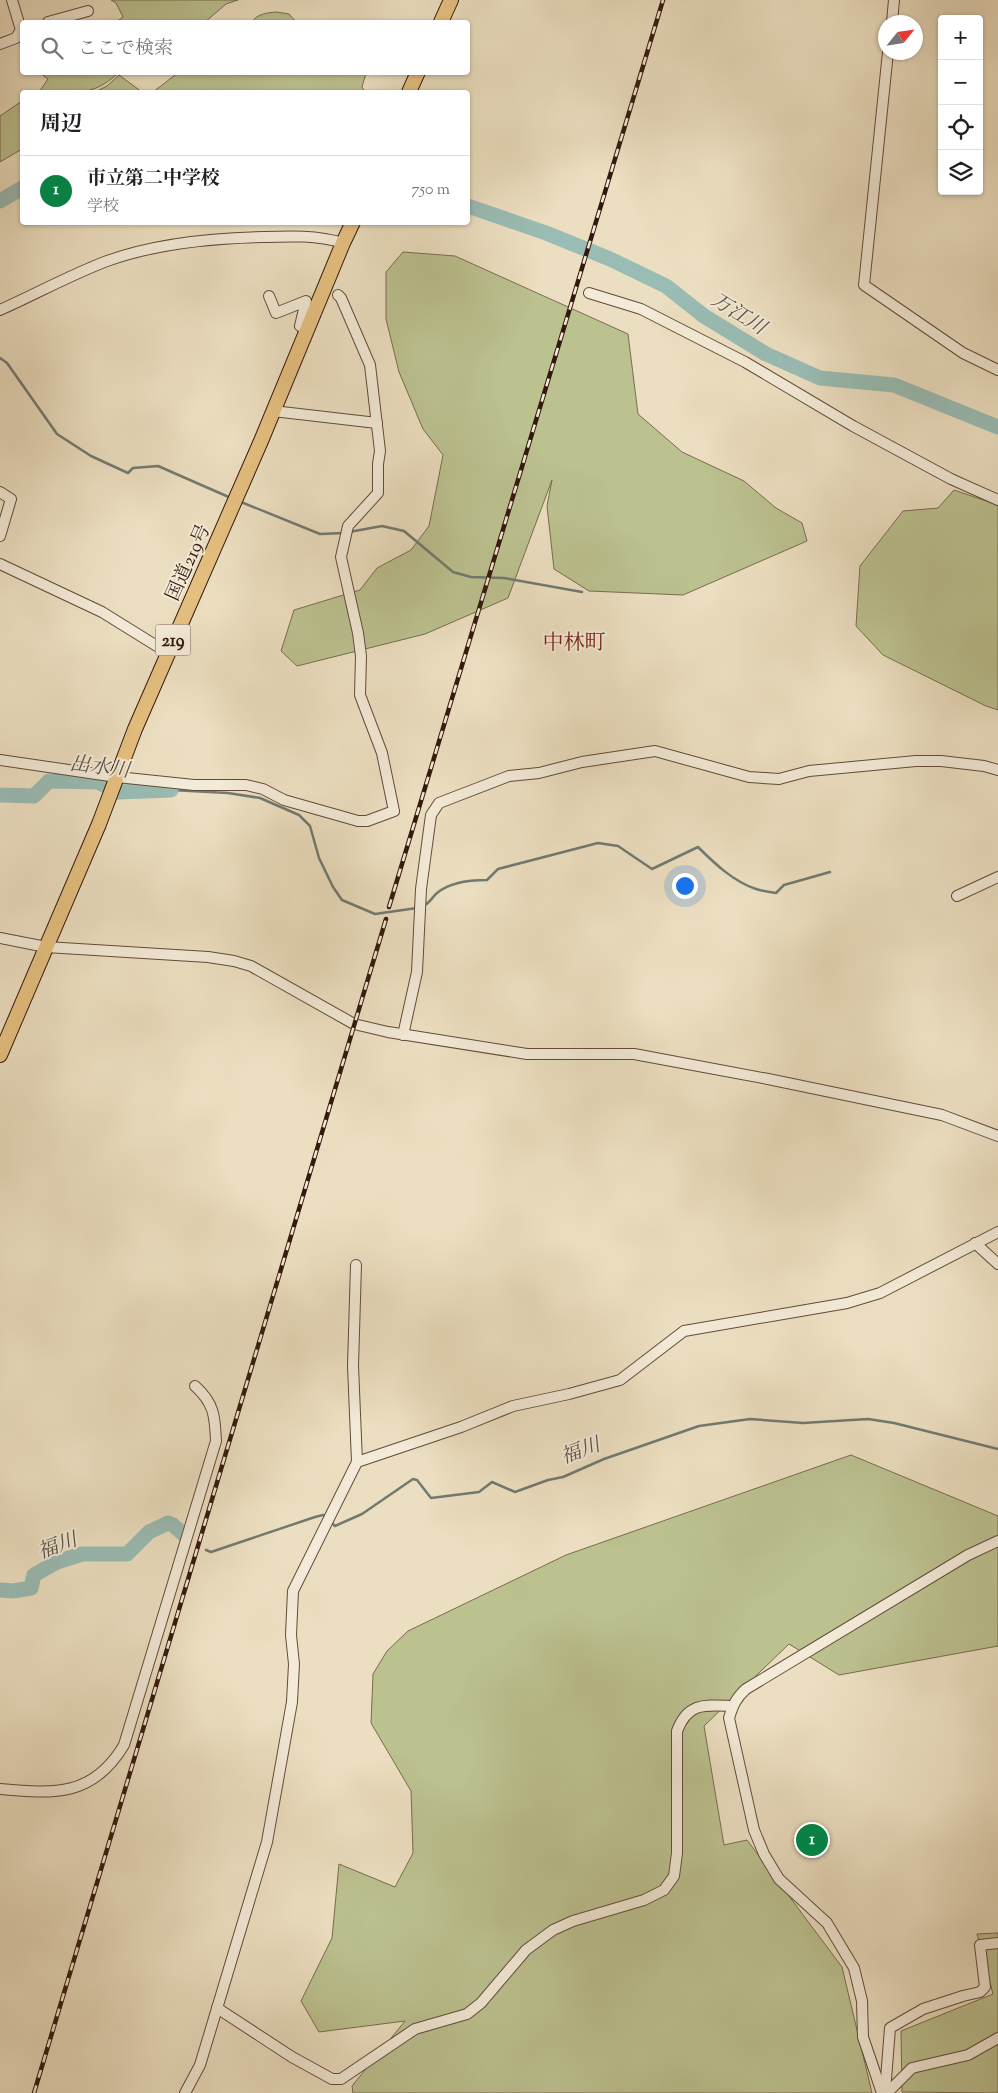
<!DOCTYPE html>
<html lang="ja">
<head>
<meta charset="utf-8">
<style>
	:root { --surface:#fff; --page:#f2f2f2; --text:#202124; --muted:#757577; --line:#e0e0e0; --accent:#0b8043 }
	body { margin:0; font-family:"Sorts Mill Goudy","Noto Serif JP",serif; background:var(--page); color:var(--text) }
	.controls { position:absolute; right:15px; top:15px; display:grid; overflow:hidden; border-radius:5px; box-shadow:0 1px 4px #0004 }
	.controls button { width:45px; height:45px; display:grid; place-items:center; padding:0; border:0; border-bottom:1px solid var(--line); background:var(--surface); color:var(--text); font:25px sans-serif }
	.compass { position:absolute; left:878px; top:15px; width:45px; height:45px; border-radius:50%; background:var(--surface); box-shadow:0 1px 4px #0004; rotate:60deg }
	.you { position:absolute; left:684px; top:885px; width:18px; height:18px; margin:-12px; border:4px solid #fff; border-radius:50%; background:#1a73e8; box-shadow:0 0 0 8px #1a73e833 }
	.badge { display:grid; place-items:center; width:32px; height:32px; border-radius:50%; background:var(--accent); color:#fff; font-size:16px; font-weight:700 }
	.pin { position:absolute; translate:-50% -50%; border:2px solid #fff; box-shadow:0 1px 5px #0006 }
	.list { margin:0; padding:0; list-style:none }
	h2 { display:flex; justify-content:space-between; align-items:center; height:65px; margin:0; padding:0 20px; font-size:21px }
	h2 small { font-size:16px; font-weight:400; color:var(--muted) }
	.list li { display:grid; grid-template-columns:32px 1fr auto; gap:15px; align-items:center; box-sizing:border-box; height:70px; padding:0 20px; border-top:1px solid var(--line) }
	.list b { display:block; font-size:19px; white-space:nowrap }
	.list p { margin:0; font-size:16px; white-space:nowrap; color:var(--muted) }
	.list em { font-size:16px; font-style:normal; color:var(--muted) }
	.icon { flex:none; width:28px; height:28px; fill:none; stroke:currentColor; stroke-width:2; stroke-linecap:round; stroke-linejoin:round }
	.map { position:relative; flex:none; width:998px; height:2093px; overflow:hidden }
	.search { position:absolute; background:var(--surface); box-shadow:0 1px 4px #0004; left:20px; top:20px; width:450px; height:55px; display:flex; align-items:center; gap:12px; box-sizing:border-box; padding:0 18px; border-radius:5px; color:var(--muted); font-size:19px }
	.panel { position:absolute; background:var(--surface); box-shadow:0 1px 4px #0004; left:20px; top:90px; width:450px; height:135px; border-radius:5px }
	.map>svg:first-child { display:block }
	.green { fill:#bcc190; stroke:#786c4e }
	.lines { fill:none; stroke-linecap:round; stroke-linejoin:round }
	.stream { stroke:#717a71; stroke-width:2.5 }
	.river { stroke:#99bcb4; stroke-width:15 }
	.minor-casing { stroke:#634a3a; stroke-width:12 }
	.highway-casing { stroke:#35180d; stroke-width:16 }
	.minor { stroke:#f3ead7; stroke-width:10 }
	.highway { stroke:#e6c080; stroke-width:14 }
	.rail-casing { stroke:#35180d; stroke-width:4.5 }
	.rail { stroke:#f3ead7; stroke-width:2.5; stroke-dasharray:8; stroke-linecap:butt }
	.labels { text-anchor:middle; stroke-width:4; stroke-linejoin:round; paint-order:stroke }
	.shield { fill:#f3ead7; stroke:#6e574a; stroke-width:1 }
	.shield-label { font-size:18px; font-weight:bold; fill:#35180d }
	.street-label { font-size:19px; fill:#35180d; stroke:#f3ead7 }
	.water-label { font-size:20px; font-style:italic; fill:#585147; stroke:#f3ead7 }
	.quarter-label { font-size:21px; fill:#7a1f14; stroke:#f3ead7 }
</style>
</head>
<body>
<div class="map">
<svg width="998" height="2093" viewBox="0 0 998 2093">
	<rect width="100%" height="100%" fill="#ecdfc1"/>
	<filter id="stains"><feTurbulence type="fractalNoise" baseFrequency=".004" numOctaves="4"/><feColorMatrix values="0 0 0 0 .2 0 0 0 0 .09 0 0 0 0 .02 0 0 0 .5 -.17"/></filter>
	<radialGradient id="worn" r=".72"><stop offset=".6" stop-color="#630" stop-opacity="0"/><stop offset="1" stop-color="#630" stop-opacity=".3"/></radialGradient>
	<g class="green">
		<polygon points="111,0 238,0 226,4 205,22 116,22 123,17 116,3"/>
		<path d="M276,12L289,14L296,22H252C257,14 266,13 276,12Z"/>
		<polygon points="179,72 366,72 366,73 362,87 365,92 153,92"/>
		<path d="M40,73L117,72V74C91,98 72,92 39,92L48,79Z"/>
		<polygon points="119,75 142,92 95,92 107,86"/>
		<polygon points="22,101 22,149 0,162 0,116"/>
		<polygon points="403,252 455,256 628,334 638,414 682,452 744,481 776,508 802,523 807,541 683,595 589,591 554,569 547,506 552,480 508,598 425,634 297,666 281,651 294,610 360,590 377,568 411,550 429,526 443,455 423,429 399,372 386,319 386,272"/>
		<polygon points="954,490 998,505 998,710 986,706 883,655 856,626 860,566 903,511 938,508"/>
		<polygon points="851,1455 998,1516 998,1646 839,1675 789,1644 704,1726 724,1845 747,1840 842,1967 872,2093 353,2093 352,2086 405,2021 319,2032 301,2001 332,1938 339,1864 395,1887 413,1853 411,1791 371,1723 373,1674 387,1651 408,1631 566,1555"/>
		<polygon points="998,1933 998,2093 902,2092 901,2031 993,1994 977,1934"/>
	</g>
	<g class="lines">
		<g class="stream">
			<polyline points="0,358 7,363 57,434 91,456 128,473 133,468 158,466 231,498"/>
			<polyline points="241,502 320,534 344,533"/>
			<polyline points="349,532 382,526 404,531 453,572 471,577 504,578 582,592"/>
			<polyline points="171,790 228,793 260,798 299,815 310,826 319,858 333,887 342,900 375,914 417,908"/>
			<path d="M422,906C430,904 431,898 437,893C450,882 470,880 487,880L498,869L598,843L618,846L652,869L698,847C714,863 734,882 756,889C762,891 769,892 776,893L784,885L830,872"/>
			<polyline points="331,1522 335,1526 362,1514 413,1479 417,1480 431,1498 479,1492 492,1482 515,1492 548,1480 563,1477 604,1459 699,1426 750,1419 803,1423 868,1419 894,1423 998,1449"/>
			<polyline points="206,1550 211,1552 315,1517 323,1515 327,1518"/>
		</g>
		<g class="river">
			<polyline points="0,201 22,188"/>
			<polyline points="468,206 546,233 610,259 666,286 704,316 766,354 820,378 894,385 998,427"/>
			<polyline points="0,795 34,796 49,781 98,782 118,792 171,790"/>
			<polyline points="0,1590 13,1591 31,1588 34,1575 57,1562 82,1554 127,1554 149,1532 168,1523 173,1525 183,1534"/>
		</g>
		<defs>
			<g id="minor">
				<polyline points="48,22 88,11"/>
				<polyline points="892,22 894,0"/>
				<polyline points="0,44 16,38 21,30 12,0"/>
				<polyline points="888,52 864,285 963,353 998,370"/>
				<polyline points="589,293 641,309 745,362 853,426 951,479 998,500"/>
				<polyline points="269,296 276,313 306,301 300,326 307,330"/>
				<path d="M0,310C36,294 70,275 107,261C157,243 211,238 264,237C290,236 317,235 343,243"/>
				<polyline points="273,411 377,423"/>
				<polyline points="0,492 11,499 0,536"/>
				<polyline points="0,564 102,612 168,653"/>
				<polyline points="0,760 117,777 194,785 246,785 263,789 284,800 358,821 367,821 394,811 382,753 360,695 361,656 358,633 341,557 348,526 378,493 378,464 380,451 370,365 341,298 338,295"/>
				<polyline points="957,896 998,877"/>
				<polyline points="0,938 46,947 208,957 234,961 251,966 354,1024 388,1032 527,1054 634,1054 768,1079 942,1115 998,1136"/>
				<polyline points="403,1035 417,972 421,889 431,815 439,803 509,776 539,773 582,762 655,751 749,777 779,779 809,771 916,761 941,761 984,766 998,770"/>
				<polyline points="975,1243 998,1264"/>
				<polyline points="357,1462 461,1427 513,1406 569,1394 620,1380 684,1331 847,1303 880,1293 998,1232"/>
				<path d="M0,1789C54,1794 93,1797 124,1745L216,1441C215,1416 214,1403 195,1386"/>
				<path d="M217,2008L292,2057L332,2079H341L415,2029L467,2014L481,2003L526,1950L553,1930L573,1921L644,1900L664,1890L674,1876L677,1853V1731C688,1702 705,1705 732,1706"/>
				<polyline points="885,2092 890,2028 923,2009 963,1996 980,1992 985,1987 980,1945 998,1943"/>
				<polyline points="185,2093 200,2065 267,1842 292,1702 294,1664 291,1635 293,1591 357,1462 353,1366 356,1265"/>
				<path d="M882,2093L863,2037L862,2001L854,1968L827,1923L779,1879L764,1854L754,1830L729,1718C733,1705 736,1698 746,1689L968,1555L998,1541"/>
				<polyline points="887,2093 912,2068 968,2055 998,2038"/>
			</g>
			<g id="highway">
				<polyline points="441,22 451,0"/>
				<polyline points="409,92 418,72"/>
				<polyline points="0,1055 99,824 135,729 261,441 343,243 353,222"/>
			</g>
		</defs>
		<use href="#minor" class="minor-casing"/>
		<use href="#highway" class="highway-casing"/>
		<use href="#minor" class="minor"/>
		<use href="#highway" class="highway"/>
		<defs>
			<g id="rail">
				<polyline points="389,907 663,0"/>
				<polyline points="34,2093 386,919"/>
			</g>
		</defs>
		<use href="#rail" class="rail-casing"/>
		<use href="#rail" class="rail"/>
	</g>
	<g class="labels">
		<rect class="shield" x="155.5" y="624.5" width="35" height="31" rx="4"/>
		<g class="shield-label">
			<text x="173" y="646">219</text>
		</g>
		<g class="street-label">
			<text transform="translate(187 562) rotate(-66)" y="7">国道219号</text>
		</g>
		<g class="water-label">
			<text transform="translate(739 313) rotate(32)" y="7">万江川</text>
			<text transform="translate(100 766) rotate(7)" y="7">出水川</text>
			<text transform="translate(580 1450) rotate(-20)" y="7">福川</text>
			<text transform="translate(57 1545) rotate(-20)" y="7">福川</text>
		</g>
		<g class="quarter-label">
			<text x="574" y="649">中林町</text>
		</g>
	</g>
	<rect width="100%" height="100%" filter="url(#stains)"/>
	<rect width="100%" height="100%" fill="url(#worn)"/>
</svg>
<div class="controls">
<button>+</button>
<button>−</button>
<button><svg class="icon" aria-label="locate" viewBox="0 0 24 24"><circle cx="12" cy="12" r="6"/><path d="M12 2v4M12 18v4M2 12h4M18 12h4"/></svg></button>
<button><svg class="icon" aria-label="layers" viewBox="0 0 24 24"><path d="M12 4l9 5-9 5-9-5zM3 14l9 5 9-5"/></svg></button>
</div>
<svg class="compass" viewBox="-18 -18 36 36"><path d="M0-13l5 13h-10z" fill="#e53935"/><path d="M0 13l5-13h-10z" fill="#757577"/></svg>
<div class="you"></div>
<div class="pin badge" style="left:812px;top:1840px">1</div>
<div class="search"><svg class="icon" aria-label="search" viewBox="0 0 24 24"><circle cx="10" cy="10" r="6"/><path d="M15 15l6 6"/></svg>ここで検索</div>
<section class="panel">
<h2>周辺<small></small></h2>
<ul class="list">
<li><span class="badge">1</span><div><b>市立第二中学校</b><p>学校</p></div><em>750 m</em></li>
</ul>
</section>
</div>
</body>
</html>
